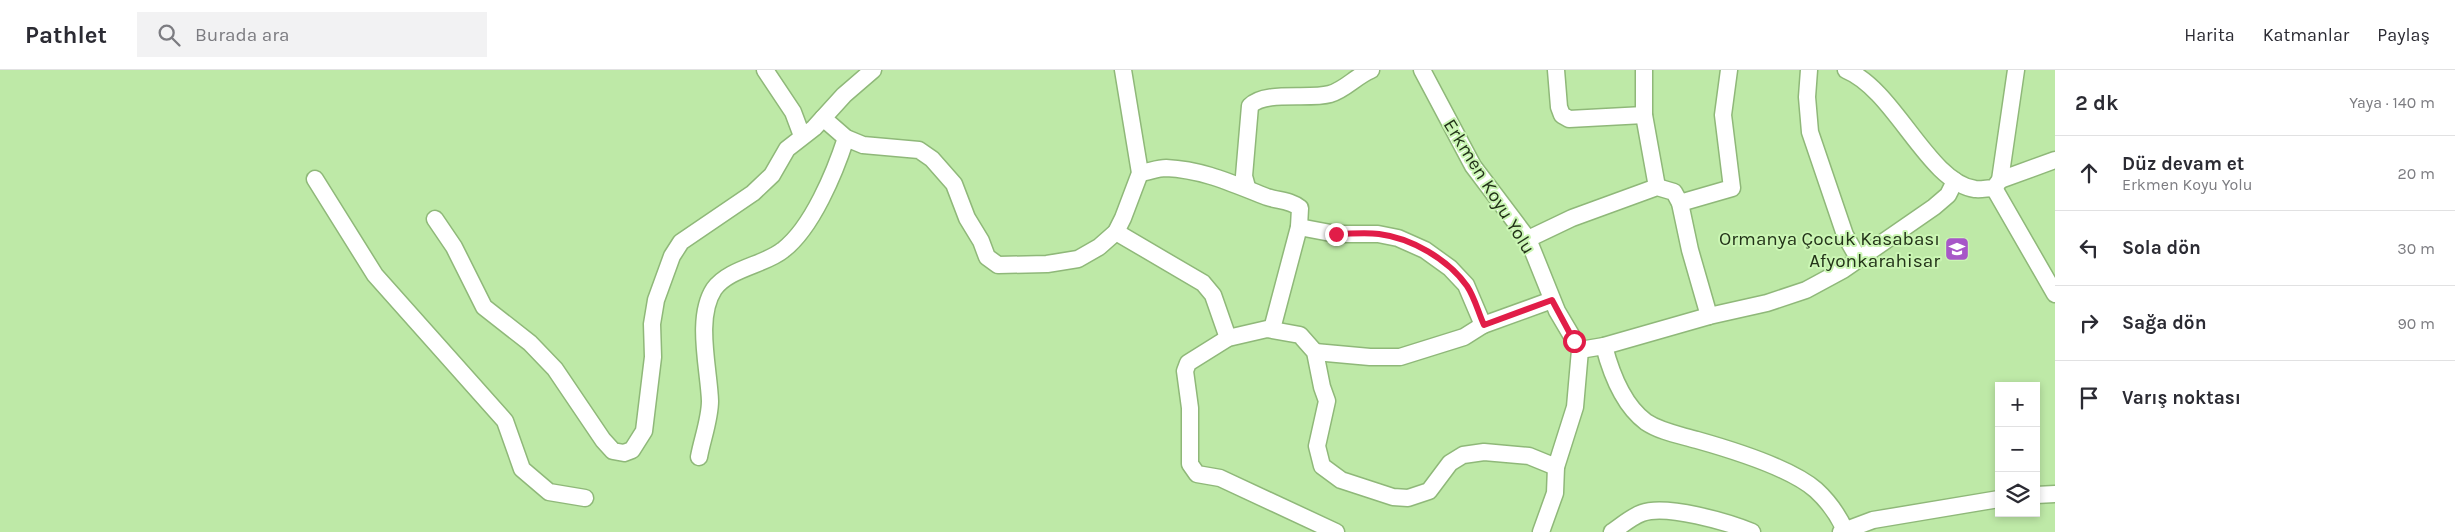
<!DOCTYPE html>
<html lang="tr">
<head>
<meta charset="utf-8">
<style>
	:root { --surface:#fff; --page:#f2f2f3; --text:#2b2b33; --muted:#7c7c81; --line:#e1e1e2 }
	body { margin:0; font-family:Karla,sans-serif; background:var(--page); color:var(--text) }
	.controls { position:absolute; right:15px; bottom:15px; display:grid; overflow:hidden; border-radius:0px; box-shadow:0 2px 8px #0003 }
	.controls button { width:45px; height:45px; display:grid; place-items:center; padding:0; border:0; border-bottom:1px solid var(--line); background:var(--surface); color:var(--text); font:25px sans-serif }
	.stop { position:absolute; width:15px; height:15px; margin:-11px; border:4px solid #e11d48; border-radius:50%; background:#fff }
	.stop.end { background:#e11d48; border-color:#fff; box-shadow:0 1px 5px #0008 }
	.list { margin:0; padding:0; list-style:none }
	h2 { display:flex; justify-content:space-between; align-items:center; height:65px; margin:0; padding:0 20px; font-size:21px }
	h2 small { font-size:16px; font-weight:400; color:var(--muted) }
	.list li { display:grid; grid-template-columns:32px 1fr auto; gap:15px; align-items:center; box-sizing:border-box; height:75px; padding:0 20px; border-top:1px solid var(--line) }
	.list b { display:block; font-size:19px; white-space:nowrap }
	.list p { margin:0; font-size:16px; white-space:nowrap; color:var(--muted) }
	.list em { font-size:16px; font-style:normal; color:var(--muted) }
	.icon { flex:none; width:28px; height:28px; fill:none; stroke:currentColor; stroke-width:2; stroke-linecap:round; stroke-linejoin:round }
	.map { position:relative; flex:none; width:2055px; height:462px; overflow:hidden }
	header { display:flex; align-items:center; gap:30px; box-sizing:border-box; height:70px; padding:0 25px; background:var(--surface); border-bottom:1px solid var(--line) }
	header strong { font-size:24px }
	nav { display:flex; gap:28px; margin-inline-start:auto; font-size:18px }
	.search { width:350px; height:45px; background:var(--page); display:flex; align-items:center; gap:12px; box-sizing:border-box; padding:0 18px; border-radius:0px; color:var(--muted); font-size:19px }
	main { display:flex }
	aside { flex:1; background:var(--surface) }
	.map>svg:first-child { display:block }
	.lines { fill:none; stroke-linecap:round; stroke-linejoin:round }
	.minor-casing { stroke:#8fb879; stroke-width:19 }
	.minor { stroke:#fff; stroke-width:16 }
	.route { stroke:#e11d48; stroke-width:6 }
	.labels { text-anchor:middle; stroke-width:4; stroke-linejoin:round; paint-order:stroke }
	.street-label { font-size:19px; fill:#233319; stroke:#cbf6b4 }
	.poi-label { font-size:19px; fill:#233319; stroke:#cbf6b4; text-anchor:end }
</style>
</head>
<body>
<header>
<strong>Pathlet</strong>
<div class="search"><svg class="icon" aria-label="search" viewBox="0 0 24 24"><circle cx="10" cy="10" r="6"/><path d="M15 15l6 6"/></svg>Burada ara</div>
<nav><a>Harita</a><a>Katmanlar</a><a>Paylaş</a></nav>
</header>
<main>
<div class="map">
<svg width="2055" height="462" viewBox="0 0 2055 462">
	<rect width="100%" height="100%" fill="#bee9a7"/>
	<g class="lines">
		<defs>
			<g id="minor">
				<polyline points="765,0 793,42 802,66"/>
				<polyline points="1422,0 1473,96 1528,169 1557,241 1580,280 1575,337 1556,397 1555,423 1541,462"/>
				<polyline points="1556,0 1559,37 1562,45 1569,49 1644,45"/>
				<polyline points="1644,0 1644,45 1657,117"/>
				<polyline points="1809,0 1807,27 1810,62 1845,165 1858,188"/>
				<path d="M1846,0C1895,20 1928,112 1975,119C1980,120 1988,118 1994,118L2000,110L2016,0"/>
				<polyline points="823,48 846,68 863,75 919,80 932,89 954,114 967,148 981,171 987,187 998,195 1047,194 1078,189 1099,177 1116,162 1123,148 1140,103 1123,0"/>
				<path d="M1140,103C1149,102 1157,98 1166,98C1205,100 1233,114 1267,127C1279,131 1290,130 1300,138L1299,157L1272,259"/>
				<polyline points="315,109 375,205 505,351 522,399 549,422 585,428"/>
				<polyline points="2000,110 2055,90"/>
				<path d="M1247,117L1244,106L1250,36C1265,20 1309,30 1330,24C1345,20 1356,6 1371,0"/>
				<polyline points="1994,118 2055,224"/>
				<polyline points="1680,133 1732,118 1723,45 1729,0"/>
				<polyline points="435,149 454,177 484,237 530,273 555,299 603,370 613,381 624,383 632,380 644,361 653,287 652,254 656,230 672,186 681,172 753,123 772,105 787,79 814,58 844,25 873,0"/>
				<polyline points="1299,157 1336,164 1378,164 1398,168 1425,180 1450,198 1466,215 1483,255 1552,230"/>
				<polyline points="1116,162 1203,213 1213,225 1228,268"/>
				<polyline points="1528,169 1572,148 1657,117 1674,122 1680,133 1690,180 1709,246"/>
				<path d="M1604,276C1611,303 1623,335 1646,352C1661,362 1680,365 1697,370C1729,379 1791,398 1816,420C1828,431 1838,445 1845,460"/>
				<polyline points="1580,280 1604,276 1709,246 1767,233 1806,220 1843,200 1934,137 1948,125 1955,111"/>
				<polyline points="1315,282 1370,287 1400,287 1464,267 1483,255"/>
				<path d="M699,387C702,370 710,349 710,331C709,299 695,248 714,219C729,198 765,195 783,180C812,158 835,102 846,68"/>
				<polyline points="2036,425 2055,424"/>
				<polyline points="1336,462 1220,408 1197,404 1190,394 1190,338 1185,301 1188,293 1228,268 1267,259 1300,265 1315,282 1322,317 1327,331 1317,376 1322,396 1341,410 1393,427 1408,428 1429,421 1450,393 1463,385 1484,382 1529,386 1556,397"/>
				<path d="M1612,462C1621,456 1631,447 1642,443C1666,434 1728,452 1752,462"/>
				<polyline points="1841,462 1873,450 1999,429"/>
			</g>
		</defs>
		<use href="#minor" class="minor-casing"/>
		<use href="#minor" class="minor"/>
	</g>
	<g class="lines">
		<path class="route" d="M1336,164C1350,164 1365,162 1379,164C1411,168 1448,189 1467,216C1475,228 1478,242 1484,255L1552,230L1574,271"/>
	</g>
	<defs>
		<symbol id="school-square" viewBox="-11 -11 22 22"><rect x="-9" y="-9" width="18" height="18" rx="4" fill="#a757c8" stroke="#cbf6b4"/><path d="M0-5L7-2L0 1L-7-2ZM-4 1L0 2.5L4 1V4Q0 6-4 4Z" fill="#fff"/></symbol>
	</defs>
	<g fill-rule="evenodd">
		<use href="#school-square" x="1943" y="165" width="28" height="28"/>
	</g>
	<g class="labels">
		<g class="street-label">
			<text transform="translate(1490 116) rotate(58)" y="7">Erkmen Koyu Yolu</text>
		</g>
		<g class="poi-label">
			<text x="1940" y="175">Ormanya Çocuk Kasabası<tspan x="1940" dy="22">Afyonkarahisar</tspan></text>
		</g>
	</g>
</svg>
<div class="controls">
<button>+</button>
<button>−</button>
<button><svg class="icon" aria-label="layers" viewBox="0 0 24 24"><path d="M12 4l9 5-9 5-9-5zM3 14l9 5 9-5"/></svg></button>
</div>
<div class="stop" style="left:1574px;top:271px"></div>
<div class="stop end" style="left:1336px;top:164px"></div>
</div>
<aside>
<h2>2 dk<small>Yaya · 140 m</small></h2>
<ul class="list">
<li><svg class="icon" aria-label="ahead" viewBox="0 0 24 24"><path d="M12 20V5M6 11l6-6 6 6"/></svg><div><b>Düz devam et</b><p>Erkmen Koyu Yolu</p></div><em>20 m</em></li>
<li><svg class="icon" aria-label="left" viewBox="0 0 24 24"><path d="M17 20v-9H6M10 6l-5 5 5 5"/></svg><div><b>Sola dön</b></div><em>30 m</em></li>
<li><svg class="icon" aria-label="right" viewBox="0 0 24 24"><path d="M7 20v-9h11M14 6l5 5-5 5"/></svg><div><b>Sağa dön</b></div><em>90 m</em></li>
<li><svg class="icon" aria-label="arrive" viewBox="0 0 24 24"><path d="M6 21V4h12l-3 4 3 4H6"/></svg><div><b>Varış noktası</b></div></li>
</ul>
</aside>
</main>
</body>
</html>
